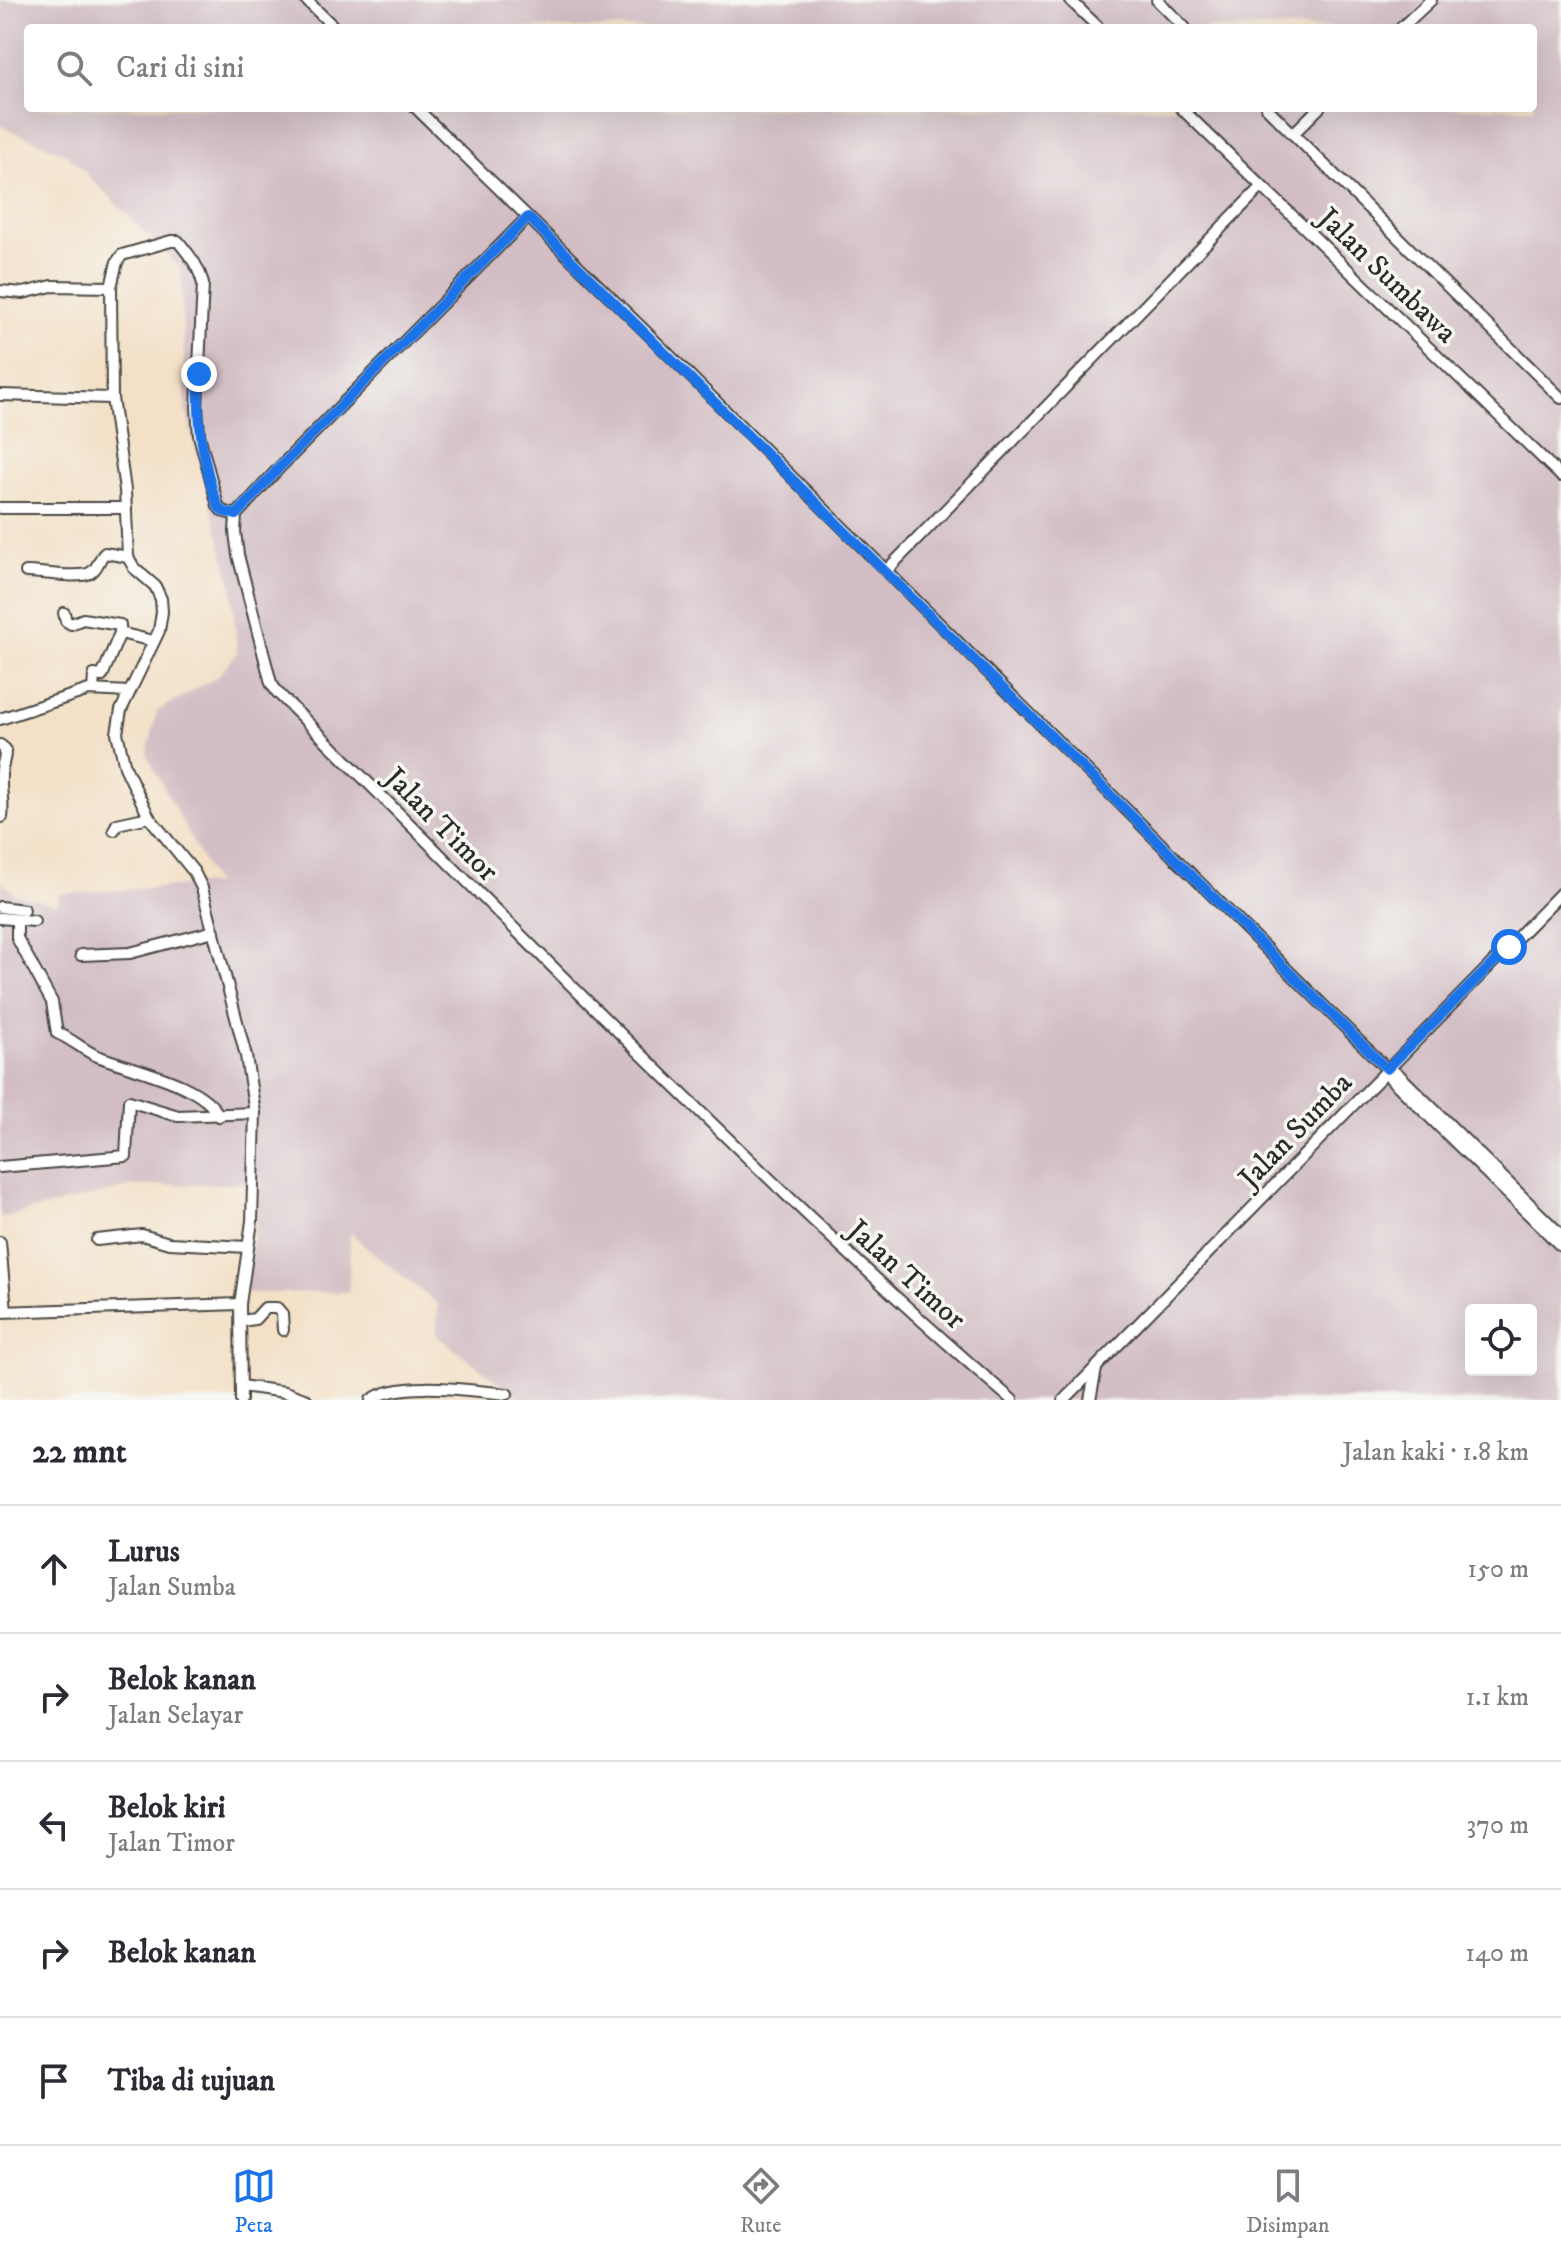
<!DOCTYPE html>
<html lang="id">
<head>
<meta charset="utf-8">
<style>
	:root { --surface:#fff; --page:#f7f7f7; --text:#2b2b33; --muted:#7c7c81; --line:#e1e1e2; --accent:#1a73e8 }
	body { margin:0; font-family:"IM FELL DW Pica",serif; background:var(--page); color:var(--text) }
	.controls { position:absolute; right:24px; bottom:24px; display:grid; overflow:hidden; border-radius:8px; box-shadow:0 8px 32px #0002 }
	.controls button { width:72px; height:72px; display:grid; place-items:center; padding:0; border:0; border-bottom:2px solid var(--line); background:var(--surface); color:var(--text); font:40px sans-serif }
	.stop { position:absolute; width:24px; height:24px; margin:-18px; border:6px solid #1a73e8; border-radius:50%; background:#fff }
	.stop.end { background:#1a73e8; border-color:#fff; box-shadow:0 2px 8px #0008 }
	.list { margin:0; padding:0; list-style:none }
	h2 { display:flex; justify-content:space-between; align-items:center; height:104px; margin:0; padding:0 32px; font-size:34px }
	h2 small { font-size:26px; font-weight:400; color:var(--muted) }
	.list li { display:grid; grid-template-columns:52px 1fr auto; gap:24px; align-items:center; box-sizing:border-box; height:128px; padding:0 32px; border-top:2px solid var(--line) }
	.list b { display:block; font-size:30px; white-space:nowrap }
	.list p { margin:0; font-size:26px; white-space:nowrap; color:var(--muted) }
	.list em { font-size:26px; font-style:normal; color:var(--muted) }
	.icon { flex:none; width:44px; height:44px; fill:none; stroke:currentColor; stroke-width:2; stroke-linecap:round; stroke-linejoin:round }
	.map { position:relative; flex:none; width:1561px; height:1400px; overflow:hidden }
	.search { position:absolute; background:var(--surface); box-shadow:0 8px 32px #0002; left:24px; right:24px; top:24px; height:88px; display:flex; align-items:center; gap:20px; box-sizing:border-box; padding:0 28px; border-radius:8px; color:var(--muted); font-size:30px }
	.sheet { height:744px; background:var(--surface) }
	nav { display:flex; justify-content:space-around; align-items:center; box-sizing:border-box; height:112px; border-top:2px solid var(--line); background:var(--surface); font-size:22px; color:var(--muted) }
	nav a { display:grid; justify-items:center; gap:4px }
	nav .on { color:var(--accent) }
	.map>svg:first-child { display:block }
	.industrial { fill:#d2bec4; fill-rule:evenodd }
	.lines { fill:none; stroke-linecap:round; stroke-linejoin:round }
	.minor-casing { stroke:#494642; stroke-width:14 }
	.minor { stroke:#fff; stroke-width:10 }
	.route { stroke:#1a73e8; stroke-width:10 }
	.labels { text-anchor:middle; stroke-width:7; stroke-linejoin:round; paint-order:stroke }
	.street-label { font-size:30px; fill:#2b2b2b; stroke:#f6f6f2 }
</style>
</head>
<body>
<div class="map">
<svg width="1561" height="1400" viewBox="0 0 1561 1400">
	<rect width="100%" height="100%" fill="#f6f6f2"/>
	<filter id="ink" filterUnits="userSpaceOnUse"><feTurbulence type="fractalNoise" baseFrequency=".0125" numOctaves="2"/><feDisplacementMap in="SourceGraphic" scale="16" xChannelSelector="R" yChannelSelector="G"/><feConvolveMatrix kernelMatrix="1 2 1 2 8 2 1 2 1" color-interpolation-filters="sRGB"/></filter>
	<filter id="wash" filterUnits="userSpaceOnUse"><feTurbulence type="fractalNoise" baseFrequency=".006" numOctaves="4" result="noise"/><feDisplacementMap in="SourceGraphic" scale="32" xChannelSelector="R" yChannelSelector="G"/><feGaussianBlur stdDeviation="1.8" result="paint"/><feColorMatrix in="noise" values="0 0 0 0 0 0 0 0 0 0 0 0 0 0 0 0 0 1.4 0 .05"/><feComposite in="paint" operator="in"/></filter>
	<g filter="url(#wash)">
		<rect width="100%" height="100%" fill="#f3e0c6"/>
		<path class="industrial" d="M0,0H1561V1400H522L436,1335L438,1304L369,1250L350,1232L349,1292L246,1293L261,1183L133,1186L0,1218V880L15,894L57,905L59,894L215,884L147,755L157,711L217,677L237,653L232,587L186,411L181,269L67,154L0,126ZM28,28H1533V108H28ZM1471,1310H1531V1370H1471Z"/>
	</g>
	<g filter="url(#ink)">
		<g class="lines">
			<defs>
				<g id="minor">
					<polyline points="306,0 335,28"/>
					<polyline points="1070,0 1099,28"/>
					<polyline points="1157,0 1185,28"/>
					<polyline points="1401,28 1431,0"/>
					<polyline points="416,108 643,329 1387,1069"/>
					<polyline points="1181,108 1561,476"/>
					<polyline points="1267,108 1293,134"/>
					<polyline points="1319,108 1293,134 1561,398"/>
					<path d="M528,217L279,468L236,515L235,532L238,555L271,683L277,692C378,794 480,894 581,995C721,1133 862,1271 1012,1400"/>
					<polyline points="0,291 23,293 52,286 111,287"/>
					<polyline points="0,395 112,398"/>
					<polyline points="0,508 126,508"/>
					<path d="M236,515L222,511L218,506L199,435L197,407L203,284C199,266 189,255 178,241H171L122,255L117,262L111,287L112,398L125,490L128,557L134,568L155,586L161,599L162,612L159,631L121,710L117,733L125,767L149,817L194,872L202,888L246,1056L255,1113L252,1221L240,1304L241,1400"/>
					<polyline points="886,571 1261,187"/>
					<path d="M26,572C40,572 79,579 90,573C99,568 98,559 105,553L128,557"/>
					<polyline points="64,613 66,621 71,624 83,619 120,625 120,633 153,641"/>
					<polyline points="93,690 94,675 102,676 120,633"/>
					<polyline points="0,719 89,690 129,692"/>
					<path d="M0,745L5,749C6,759 1,766 1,776C0,789 4,803 2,817"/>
					<polyline points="114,830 117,824 149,817"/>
					<polyline points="0,907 24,910"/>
					<polyline points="0,918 34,921"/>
					<path d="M17,921V938L52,1002L57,1033C70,1038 82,1049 95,1055C128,1069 202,1082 219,1116"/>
					<polyline points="81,955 130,953 214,931"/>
					<polyline points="0,1167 126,1156 129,1101 178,1116 255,1113"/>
					<polyline points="1561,1235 1398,1074 1387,1069 1391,1079 1561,1246"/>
					<polyline points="97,1240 142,1235 169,1243 248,1247"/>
					<polyline points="0,1242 6,1311"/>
					<polyline points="0,1312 240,1304"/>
					<polyline points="241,1321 255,1319 265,1308 277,1308 282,1314 283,1330"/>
					<polyline points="241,1386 285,1392 307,1400"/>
					<path d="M371,1400C399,1379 473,1391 507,1394"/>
					<polyline points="1064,1400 1561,893"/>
					<polyline points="1090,1400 1096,1369"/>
				</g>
			</defs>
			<use href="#minor" class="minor-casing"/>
			<use href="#minor" class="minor"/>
		</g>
	</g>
	<g class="lines" filter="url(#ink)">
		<path class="route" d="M199,374C197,422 202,462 218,506L222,511L236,515L279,468L528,217L1387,1069L1509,947"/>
	</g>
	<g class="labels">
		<g class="street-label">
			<text transform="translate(1388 275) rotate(44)" y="10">Jalan Sumbawa</text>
			<text transform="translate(442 824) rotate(45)" y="10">Jalan Timor</text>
			<text transform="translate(1295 1130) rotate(-46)" y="10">Jalan Sumba</text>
			<text transform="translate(907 1274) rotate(42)" y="10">Jalan Timor</text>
		</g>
	</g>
</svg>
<div class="controls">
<button><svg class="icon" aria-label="locate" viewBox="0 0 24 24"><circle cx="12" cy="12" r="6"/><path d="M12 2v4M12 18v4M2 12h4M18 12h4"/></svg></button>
</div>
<div class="stop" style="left:1509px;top:947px"></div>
<div class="stop end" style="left:199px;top:374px"></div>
<div class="search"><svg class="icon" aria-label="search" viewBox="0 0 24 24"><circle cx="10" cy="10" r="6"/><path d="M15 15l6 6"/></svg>Cari di sini</div>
</div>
<section class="sheet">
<h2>22 mnt<small>Jalan kaki · 1.8 km</small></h2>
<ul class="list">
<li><svg class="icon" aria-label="ahead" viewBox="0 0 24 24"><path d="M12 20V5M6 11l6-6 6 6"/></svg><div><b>Lurus</b><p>Jalan Sumba</p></div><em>150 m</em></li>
<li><svg class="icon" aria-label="right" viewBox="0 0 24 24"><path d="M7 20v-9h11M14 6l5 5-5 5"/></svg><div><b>Belok kanan</b><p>Jalan Selayar</p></div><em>1.1 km</em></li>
<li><svg class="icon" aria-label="left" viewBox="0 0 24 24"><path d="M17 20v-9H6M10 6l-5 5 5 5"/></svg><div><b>Belok kiri</b><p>Jalan Timor</p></div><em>370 m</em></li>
<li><svg class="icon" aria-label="right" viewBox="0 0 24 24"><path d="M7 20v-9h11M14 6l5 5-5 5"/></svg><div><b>Belok kanan</b></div><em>140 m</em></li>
<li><svg class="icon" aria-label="arrive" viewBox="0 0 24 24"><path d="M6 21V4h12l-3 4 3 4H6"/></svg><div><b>Tiba di tujuan</b></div></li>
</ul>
</section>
<nav>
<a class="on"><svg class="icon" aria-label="map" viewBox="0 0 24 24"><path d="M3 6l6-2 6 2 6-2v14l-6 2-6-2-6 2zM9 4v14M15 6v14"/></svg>Peta</a>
<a><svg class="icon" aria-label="directions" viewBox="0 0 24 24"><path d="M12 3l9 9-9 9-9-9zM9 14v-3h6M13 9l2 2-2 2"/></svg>Rute</a>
<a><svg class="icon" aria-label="saved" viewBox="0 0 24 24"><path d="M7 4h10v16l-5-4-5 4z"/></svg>Disimpan</a>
</nav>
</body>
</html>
